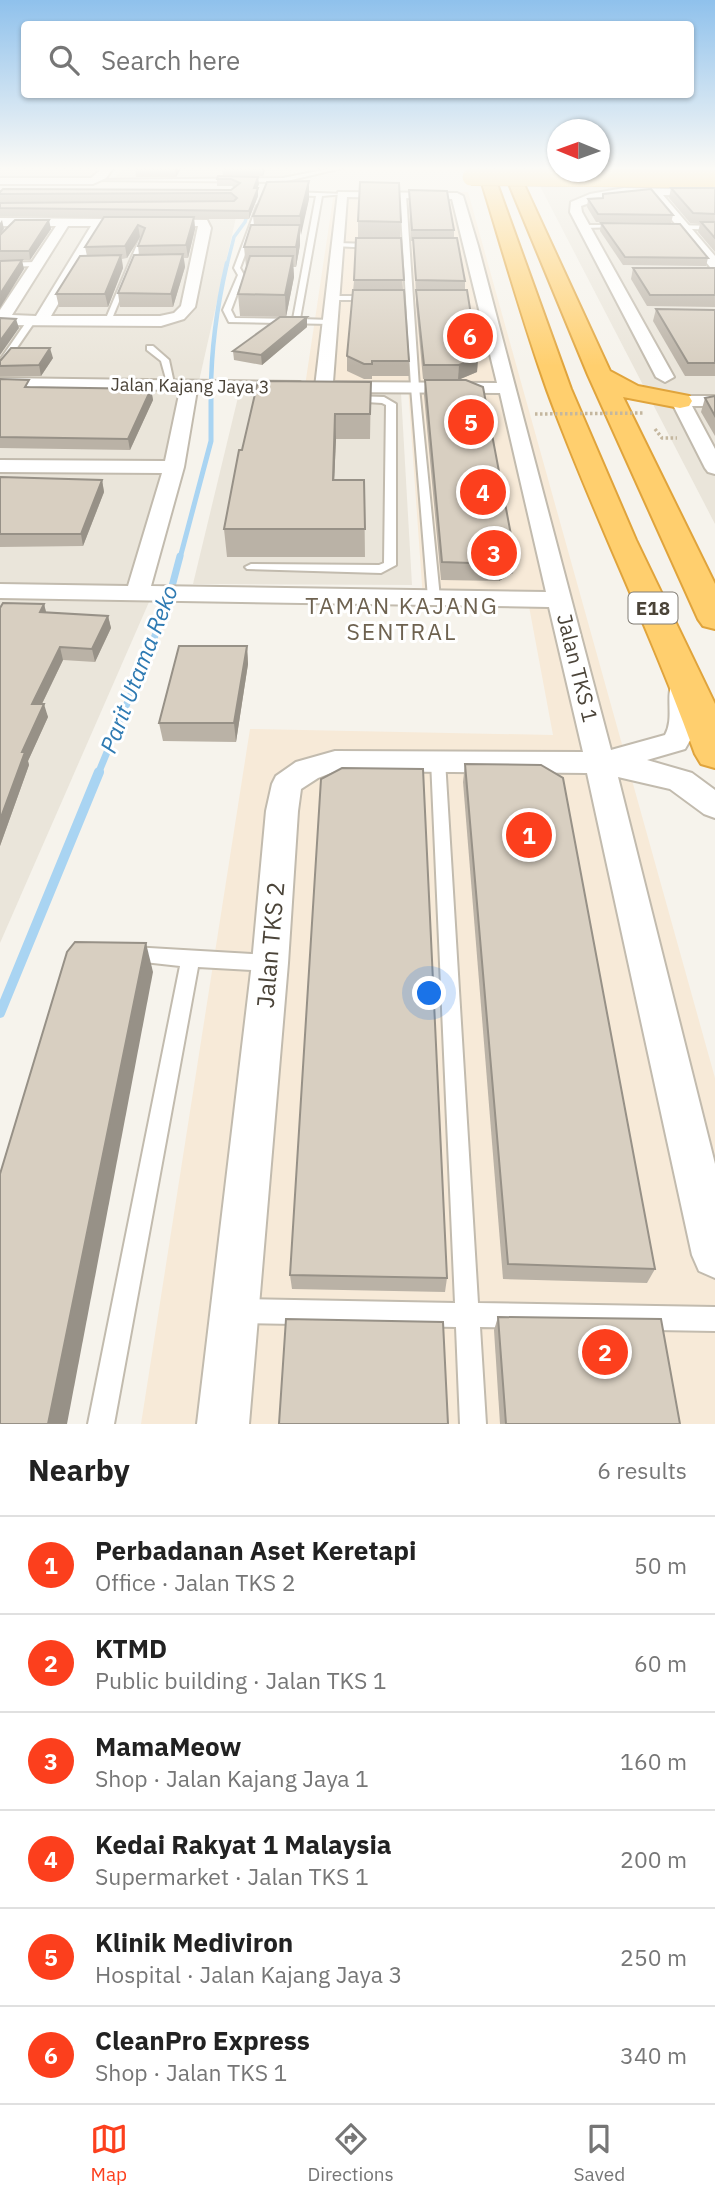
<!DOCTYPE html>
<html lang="en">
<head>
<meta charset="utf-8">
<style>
	:root { --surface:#fff; --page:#f6f6f6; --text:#222; --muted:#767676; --line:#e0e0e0; --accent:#fc3f1d }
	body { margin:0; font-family:"IBM Plex Sans",sans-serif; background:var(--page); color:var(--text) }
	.compass { position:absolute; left:547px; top:119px; width:63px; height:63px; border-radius:50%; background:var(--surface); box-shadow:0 2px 5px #0004; rotate:271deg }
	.you { position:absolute; left:430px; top:994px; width:24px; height:24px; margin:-18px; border:5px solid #fff; border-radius:50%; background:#1a73e8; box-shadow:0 0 0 10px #1a73e833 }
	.badge { display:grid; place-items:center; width:46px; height:46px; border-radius:50%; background:var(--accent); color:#fff; font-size:23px; font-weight:700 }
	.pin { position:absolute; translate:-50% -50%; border:4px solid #fff; box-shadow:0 2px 7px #0006 }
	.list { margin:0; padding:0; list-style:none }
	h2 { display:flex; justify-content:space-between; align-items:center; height:91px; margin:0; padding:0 28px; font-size:30px }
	h2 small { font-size:23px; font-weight:400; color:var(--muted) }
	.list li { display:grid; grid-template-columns:46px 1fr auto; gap:21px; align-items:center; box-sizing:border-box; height:98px; padding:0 28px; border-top:2px solid var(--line) }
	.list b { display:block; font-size:26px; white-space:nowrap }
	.list p { margin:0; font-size:23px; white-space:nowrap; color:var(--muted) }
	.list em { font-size:23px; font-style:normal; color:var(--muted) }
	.icon { flex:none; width:38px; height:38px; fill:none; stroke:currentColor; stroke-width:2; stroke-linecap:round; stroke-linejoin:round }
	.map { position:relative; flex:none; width:715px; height:1424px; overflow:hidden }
	.search { position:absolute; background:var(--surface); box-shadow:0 2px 5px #0004; left:21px; right:21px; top:21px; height:77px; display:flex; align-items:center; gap:18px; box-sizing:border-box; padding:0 24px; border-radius:7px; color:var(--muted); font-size:26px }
	.sheet { height:679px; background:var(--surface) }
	nav { display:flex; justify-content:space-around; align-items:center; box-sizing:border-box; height:98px; border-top:2px solid var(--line); background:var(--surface); font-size:19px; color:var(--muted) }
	nav a { display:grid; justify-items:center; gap:4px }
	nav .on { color:var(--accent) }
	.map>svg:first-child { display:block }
	.residential { fill:#eae5da }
	.commercial { fill:#f7ead8 }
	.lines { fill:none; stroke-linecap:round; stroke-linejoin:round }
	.stream-far4 { stroke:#a9d4f2; stroke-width:3.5 }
	.stream-far3 { stroke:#a9d4f2; stroke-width:4.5 }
	.stream-far2 { stroke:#a9d4f2; stroke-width:5 }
	.stream-far1 { stroke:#a9d4f2; stroke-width:7 }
	.stream { stroke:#a9d4f2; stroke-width:10 }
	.lane-casing { stroke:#c2bbae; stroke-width:4 }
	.street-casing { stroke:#c2bbae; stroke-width:4 }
	.highway-casing { stroke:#e0a43c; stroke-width:4 }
	.path { stroke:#c4b79f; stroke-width:3.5; stroke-dasharray:2.5 2.5; stroke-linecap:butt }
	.lane { fill:#fff; fill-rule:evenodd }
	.street { fill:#fff; fill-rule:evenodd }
	.highway { fill:#ffcf6e; fill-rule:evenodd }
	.highway-bridge-casing { stroke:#e0a43c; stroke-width:18; stroke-linecap:butt }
	.path-bridge { stroke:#c4b79f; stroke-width:3.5; stroke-dasharray:2.5 2.5; stroke-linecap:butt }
	.highway-bridge { stroke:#ffcf6e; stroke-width:17 }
	.wall { fill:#bab2a6 }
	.shaded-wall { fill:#979187 }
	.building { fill:#d8cfc1; stroke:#979187; stroke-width:2 }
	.labels { text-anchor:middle; stroke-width:6; stroke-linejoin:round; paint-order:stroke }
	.far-street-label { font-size:18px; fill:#4b4439; stroke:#fff }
	.shield { fill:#fff; stroke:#817c74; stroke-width:2 }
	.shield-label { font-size:19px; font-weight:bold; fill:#4b4439 }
	.street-label { font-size:21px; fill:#4b4439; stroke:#fff }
	.neighbourhood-label { font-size:23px; letter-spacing:2px; fill:#6e6250; stroke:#fff }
	.water-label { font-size:23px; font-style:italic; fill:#2e7ab2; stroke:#fff }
	.near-street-label { font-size:24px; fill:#4b4439; stroke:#fff }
</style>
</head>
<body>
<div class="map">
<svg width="715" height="1424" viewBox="0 0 715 1424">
	<rect width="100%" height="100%" fill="#f6f3ec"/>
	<g class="residential">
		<polygon points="0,167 107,167 94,183 0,183"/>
		<polygon points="124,167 293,167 289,178 114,178"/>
		<polygon points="533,167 557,167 558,172 600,172 600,167 715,167 715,524 541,188"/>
		<polygon points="0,190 242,191 149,602 0,943"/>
		<polygon points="239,393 401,393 412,585 193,584"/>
	</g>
	<polygon class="commercial" points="334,192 468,192 715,1078 715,1424 141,1424 250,729 553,735 528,601 423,599 408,387 305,386"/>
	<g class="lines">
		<polyline class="stream-far4" points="227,265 234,237 245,222 249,210"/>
		<path class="stream-far3" d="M211,392C211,348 217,306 227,263"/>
		<polyline class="stream-far2" points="180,558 211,441 211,390"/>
		<polyline class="stream-far1" points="98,774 166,609 180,556"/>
		<polyline class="stream" points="0,1013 99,772"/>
		<defs>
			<g id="lane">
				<polygon points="338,167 346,167 283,182 95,180 283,178"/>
				<polygon points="291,192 345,194 322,196 300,319 331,320 335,322 331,324 229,322 223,310 238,275 234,268 257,206 260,204 263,206 240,268 244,275 231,310 235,318 293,319 316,196 289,195"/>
				<polygon points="403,193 406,195 419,387 440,598 434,602 428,598 411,387 400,195"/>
				<polygon points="585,225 618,225 621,227 583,228"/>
				<polygon points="673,225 715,226 715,230 671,228"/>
				<polygon points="139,240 144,241 111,321 104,323"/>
				<polygon points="336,243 373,244 376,246 373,248 334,246"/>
				<polygon points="0,263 37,262 40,264 37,266 0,267"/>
				<polygon points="333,296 370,296 374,298 370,300 330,300 329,298"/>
				<polygon points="29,318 36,320 3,368 0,369 0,360"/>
				<polygon points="147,346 153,346 169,360 175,388 168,386 161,361 147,350"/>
				<polygon points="353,396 384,397 396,404 396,565 381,573 247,569 245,567 251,564 379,565 384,563 386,405 382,403 350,401 350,397"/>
				<polygon points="438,755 443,756 445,760 478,1303 715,1307 715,1331 480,1327 486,1424 460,1424 456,1327 240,1323 232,1319 228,1311 232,1303 240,1299 455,1303 431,760 433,756"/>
				<polygon points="132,947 269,955 275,957 278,963 275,969 269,971 198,967 114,1424 88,1424 180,966 126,960 123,955 126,950"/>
			</g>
			<g id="street">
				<polygon points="104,167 114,167 106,178 93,184 0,184 0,178 91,178"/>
				<polygon points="600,167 715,167 715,172 600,171"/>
				<polygon points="624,188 715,190 715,196 663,195 715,256 715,268 710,267 651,194 606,197 581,206 582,212 674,377 665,382 656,377 570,212 571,202 590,194"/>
				<path d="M338,192L457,193L463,196L478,246L611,750L665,735C675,718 664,695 674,679L684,676L694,679L698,685L697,728L685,749L647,760L692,773L715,790V818L704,814L670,789L618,777L715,1164V1278L699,1271L692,1255L587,773L336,771L318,778L301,789L298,811L288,963L249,1424H197L252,963L266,811L272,784L276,776L296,762L335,751L583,752L549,607L0,598V584L128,586L162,473L0,472V460L165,461L180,390L0,388V378L300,382L303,386L300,390L294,391L197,390L184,467L151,586L546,592L500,393L324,392L315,387ZM347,197L452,199L497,383L333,382Z"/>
				<path d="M0,218L207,220L211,228L195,307L184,319L161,326L0,325V310L56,226H0ZM68,226H91L36,316L12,315ZM104,226H198L181,306L174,313L160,316H51Z"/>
				<polygon points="680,396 715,396 715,406 692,406 715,449 715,474 708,472 705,468 671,401"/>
			</g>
			<g id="highway">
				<path d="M477,167H491L571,389L636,540L715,704V768L701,764L695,754C651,631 592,513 547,390C521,317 500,241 477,167Z"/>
				<polygon points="502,167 516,167 610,371 638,386 689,396 692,401 689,406 680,408 623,397 715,584 715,629 703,626 698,619 588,375"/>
			</g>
		</defs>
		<use href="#lane" class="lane-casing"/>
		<use href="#street" class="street-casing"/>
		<use href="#highway" class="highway-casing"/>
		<polyline class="path" points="655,429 662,438 677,438"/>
		<use href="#lane" class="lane"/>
		<use href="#street" class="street"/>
		<use href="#highway" class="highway"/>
		<defs>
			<polyline id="highway-bridge" points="471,177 715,179"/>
		</defs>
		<use href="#highway-bridge" class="highway-bridge-casing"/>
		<polyline class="path-bridge" points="535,414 644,413"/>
		<use href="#highway-bridge" class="highway-bridge"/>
	</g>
	<g class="wall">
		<polygon points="135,167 182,167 176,177 136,177"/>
		<polygon points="222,167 266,167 263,176 223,176"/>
		<polygon points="218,176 259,184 257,188 258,196 249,219 194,219 195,229 188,258 184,258 185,267 173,307 120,307 118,293 139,255 138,246 141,238 140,237 127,258 122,259 123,268 108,307 59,307 56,294 87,256 85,247 103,218 0,216 0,203 127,202 0,202 0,192 231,190 234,188 232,186 217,186 217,179"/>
		<polygon points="309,181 309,199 300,235 300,245 296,267 293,267 294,277 286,317 307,317 307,327 262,365 234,360 233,351 285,317 240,316 238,294 246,267 244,247 254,225 253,216"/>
		<polygon points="671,188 715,188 715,252 698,232 700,224 690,223 669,198"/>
		<polygon points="409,190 454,230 454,238 465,281 465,290 478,358 477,372 458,380 423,379 416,304 416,293 413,241 411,241"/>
		<polygon points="603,194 673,215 671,223 596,222 587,207 588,199 602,198"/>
		<polygon points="358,221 401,222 400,238 403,290 409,361 409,376 372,376 372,379 364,379 347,371 347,356 358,238"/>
		<polygon points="601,223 708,258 706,266 623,265 600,231"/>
		<polygon points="51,229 30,260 0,260 0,235"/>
		<polygon points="633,268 715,268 715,307 647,306 631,279"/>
		<polygon points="656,309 715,310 715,376 685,376 653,321"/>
		<polygon points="53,358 41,376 0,376 0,360"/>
		<polygon points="0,379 31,387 151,389 153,400 130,450 0,448"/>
		<polygon points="425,380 515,556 513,573 499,581 441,580 424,395"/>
		<polygon points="371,382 370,439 336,439 334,480 364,480 365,557 227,557 224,529 242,450"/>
		<polygon points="715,396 715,436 701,412 705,398"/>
		<polygon points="0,477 102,480 104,492 83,546 0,547"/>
		<polygon points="44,604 46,612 108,616 111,628 95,662 63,660 42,704 48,717 28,761 29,765 0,846 0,608"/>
		<polygon points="247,646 248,664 236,742 163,741 159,723"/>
		<polygon points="465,764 655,1269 647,1283 503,1279 463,782"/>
		<polygon points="290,1275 447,1278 445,1292 292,1289"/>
		<polygon points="498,1317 680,1424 500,1424 494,1330"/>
	</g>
	<g class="shaded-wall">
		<polygon points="175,167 182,167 176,177"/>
		<polygon points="262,167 266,167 263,176"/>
		<polygon points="258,177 259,184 254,196 254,188"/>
		<polygon points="309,181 309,199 301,235 300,216"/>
		<polygon points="258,188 258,196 249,219 249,211"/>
		<polygon points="194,217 195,229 188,258 186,245"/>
		<polygon points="2,220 4,229 0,234 0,223"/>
		<polygon points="49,220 51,229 30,260 29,251"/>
		<polygon points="138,225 140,237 127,258 125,246"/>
		<polygon points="300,225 300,245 296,267 296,247"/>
		<polygon points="183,254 185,267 173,307 171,294"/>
		<polygon points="121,255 123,268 108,307 105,294"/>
		<polygon points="293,256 294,277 286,317 285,295"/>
		<polygon points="22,260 24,269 0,308 0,294"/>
		<polygon points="307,317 307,327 262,365 261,355"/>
		<polygon points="16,319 19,328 0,355 0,341"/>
		<polygon points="50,348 53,358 41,376 39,365"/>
		<polygon points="478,358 477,372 458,380 459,365"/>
		<polygon points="151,389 153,400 130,450 128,439"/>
		<polygon points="335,414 336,439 333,507 333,480"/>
		<polygon points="102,480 104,492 83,546 81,534"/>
		<polygon points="515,556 513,573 499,581 501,564"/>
		<polygon points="44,604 47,616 40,612"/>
		<polygon points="108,616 111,628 95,662 92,649"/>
		<polygon points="247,646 248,664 236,742 234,723"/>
		<polygon points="60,647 63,660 36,716 32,704"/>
		<polygon points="44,704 48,717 28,761 29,765 0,846 0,820 22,752"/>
		<polygon points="146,943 153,972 67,1424 48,1424"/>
	</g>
	<g class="building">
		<polygon points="218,176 258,177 254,188 258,188 249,211 0,208 0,203 234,201 237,198 231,193 0,194 0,192 3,189 231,190 240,183 231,179 217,179"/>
		<polygon points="309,181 300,216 253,216 267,182"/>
		<polygon points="360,182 399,183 401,222 358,221"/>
		<polygon points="671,188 715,188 715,214 693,213"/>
		<polygon points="651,189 673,215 598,214 588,199 603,198 603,194"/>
		<polygon points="409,190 447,191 454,230 412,230"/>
		<polygon points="104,217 194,217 186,245 138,246 145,228 138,225 125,246 85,247"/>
		<polygon points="15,220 49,220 29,251 0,251 0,235"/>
		<polygon points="701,222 715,222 715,238"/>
		<polygon points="601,223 680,224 708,258 625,257"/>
		<polygon points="251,225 300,225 296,247 244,247"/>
		<polygon points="356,238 401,238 404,280 354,280"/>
		<polygon points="413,238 457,238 465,281 416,280"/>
		<polygon points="183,254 171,294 118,293 134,255"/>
		<polygon points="121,255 105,294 56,294 80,256"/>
		<polygon points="250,256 293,256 285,295 238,294"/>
		<polygon points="22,260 0,294 0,261"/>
		<polygon points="633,268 715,268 715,295 650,295"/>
		<polygon points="353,290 404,290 409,361 372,361 372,364 364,364 347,356"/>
		<polygon points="416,290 467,290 478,358 459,365 424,365"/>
		<polygon points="656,309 715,310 715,363 688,363"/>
		<polygon points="280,317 307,317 261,355 233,351"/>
		<polygon points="0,318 16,319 0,341"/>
		<polygon points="11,348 50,348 39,365 0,366 0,360 1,360"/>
		<polygon points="0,379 29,380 25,387 151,389 128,439 0,437"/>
		<polygon points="425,380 466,380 483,387 515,556 501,564 442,562"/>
		<polygon points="258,381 371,382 370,414 335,414 333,480 364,480 365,529 224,529 239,450 242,450"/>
		<polygon points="715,396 715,416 705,398"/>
		<polygon points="0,477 102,480 81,534 0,534"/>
		<polygon points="3,603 44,604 40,612 108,616 92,649 60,647 32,704 44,704 22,752 25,752 0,820 0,608"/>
		<polygon points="179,646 247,646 234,723 159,723"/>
		<polygon points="465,764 541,765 563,778 655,1269 508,1264"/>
		<polygon points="342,768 423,769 447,1278 290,1275 321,779"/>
		<polygon points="75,942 146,943 48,1424 0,1424 0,1174 67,952"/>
		<polygon points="498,1317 661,1319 680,1424 506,1424"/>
		<polygon points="286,1319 443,1322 448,1424 279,1424"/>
	</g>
	<linearGradient id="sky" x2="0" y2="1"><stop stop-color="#8fc1ec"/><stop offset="0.46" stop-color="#fbfaf6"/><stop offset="1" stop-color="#fbfaf6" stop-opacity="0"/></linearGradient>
	<rect width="715" height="366" fill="url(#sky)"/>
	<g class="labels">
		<g class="far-street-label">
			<text transform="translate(190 386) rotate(1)" y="6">Jalan Kajang Jaya 3</text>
		</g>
		<rect class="shield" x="628.5" y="592.5" width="49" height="31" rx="5"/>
		<g class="shield-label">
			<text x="653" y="615">E18</text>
		</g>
		<g class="street-label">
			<text transform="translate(577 668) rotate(76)" y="7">Jalan TKS 1</text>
		</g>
		<g class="neighbourhood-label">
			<text x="402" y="614">TAMAN KAJANG<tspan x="402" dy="26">SENTRAL</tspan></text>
		</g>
		<g class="water-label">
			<text transform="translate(139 669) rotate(-69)" y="8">Parit Utama Reko</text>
		</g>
		<g class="near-street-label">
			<text transform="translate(271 945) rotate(-85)" y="8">Jalan TKS 2</text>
		</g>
	</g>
</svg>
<svg class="compass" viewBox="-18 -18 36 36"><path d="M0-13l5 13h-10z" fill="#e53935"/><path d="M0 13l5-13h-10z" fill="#767676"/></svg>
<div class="you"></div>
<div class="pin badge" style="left:529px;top:835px">1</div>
<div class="pin badge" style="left:605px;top:1352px">2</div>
<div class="pin badge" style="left:494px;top:553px">3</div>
<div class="pin badge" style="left:483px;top:492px">4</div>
<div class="pin badge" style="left:471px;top:422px">5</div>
<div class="pin badge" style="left:470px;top:336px">6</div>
<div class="search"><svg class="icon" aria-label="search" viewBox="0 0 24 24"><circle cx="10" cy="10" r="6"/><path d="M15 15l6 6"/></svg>Search here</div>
</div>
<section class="sheet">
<h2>Nearby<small>6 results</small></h2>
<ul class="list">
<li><span class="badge">1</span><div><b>Perbadanan Aset Keretapi</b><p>Office · Jalan TKS 2</p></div><em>50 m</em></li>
<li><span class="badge">2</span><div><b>KTMD</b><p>Public building · Jalan TKS 1</p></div><em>60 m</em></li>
<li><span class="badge">3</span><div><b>MamaMeow</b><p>Shop · Jalan Kajang Jaya 1</p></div><em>160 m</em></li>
<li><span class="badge">4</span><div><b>Kedai Rakyat 1 Malaysia</b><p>Supermarket · Jalan TKS 1</p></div><em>200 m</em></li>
<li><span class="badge">5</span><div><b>Klinik Mediviron</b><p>Hospital · Jalan Kajang Jaya 3</p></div><em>250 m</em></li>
<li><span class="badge">6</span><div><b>CleanPro Express</b><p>Shop · Jalan TKS 1</p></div><em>340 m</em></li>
</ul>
</section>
<nav>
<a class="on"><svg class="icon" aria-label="map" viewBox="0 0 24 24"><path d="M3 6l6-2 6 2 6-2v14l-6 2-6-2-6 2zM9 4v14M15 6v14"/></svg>Map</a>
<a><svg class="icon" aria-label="directions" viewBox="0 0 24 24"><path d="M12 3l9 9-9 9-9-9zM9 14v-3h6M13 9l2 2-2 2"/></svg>Directions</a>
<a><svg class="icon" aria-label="saved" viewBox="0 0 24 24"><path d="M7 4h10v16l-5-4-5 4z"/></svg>Saved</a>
</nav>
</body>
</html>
